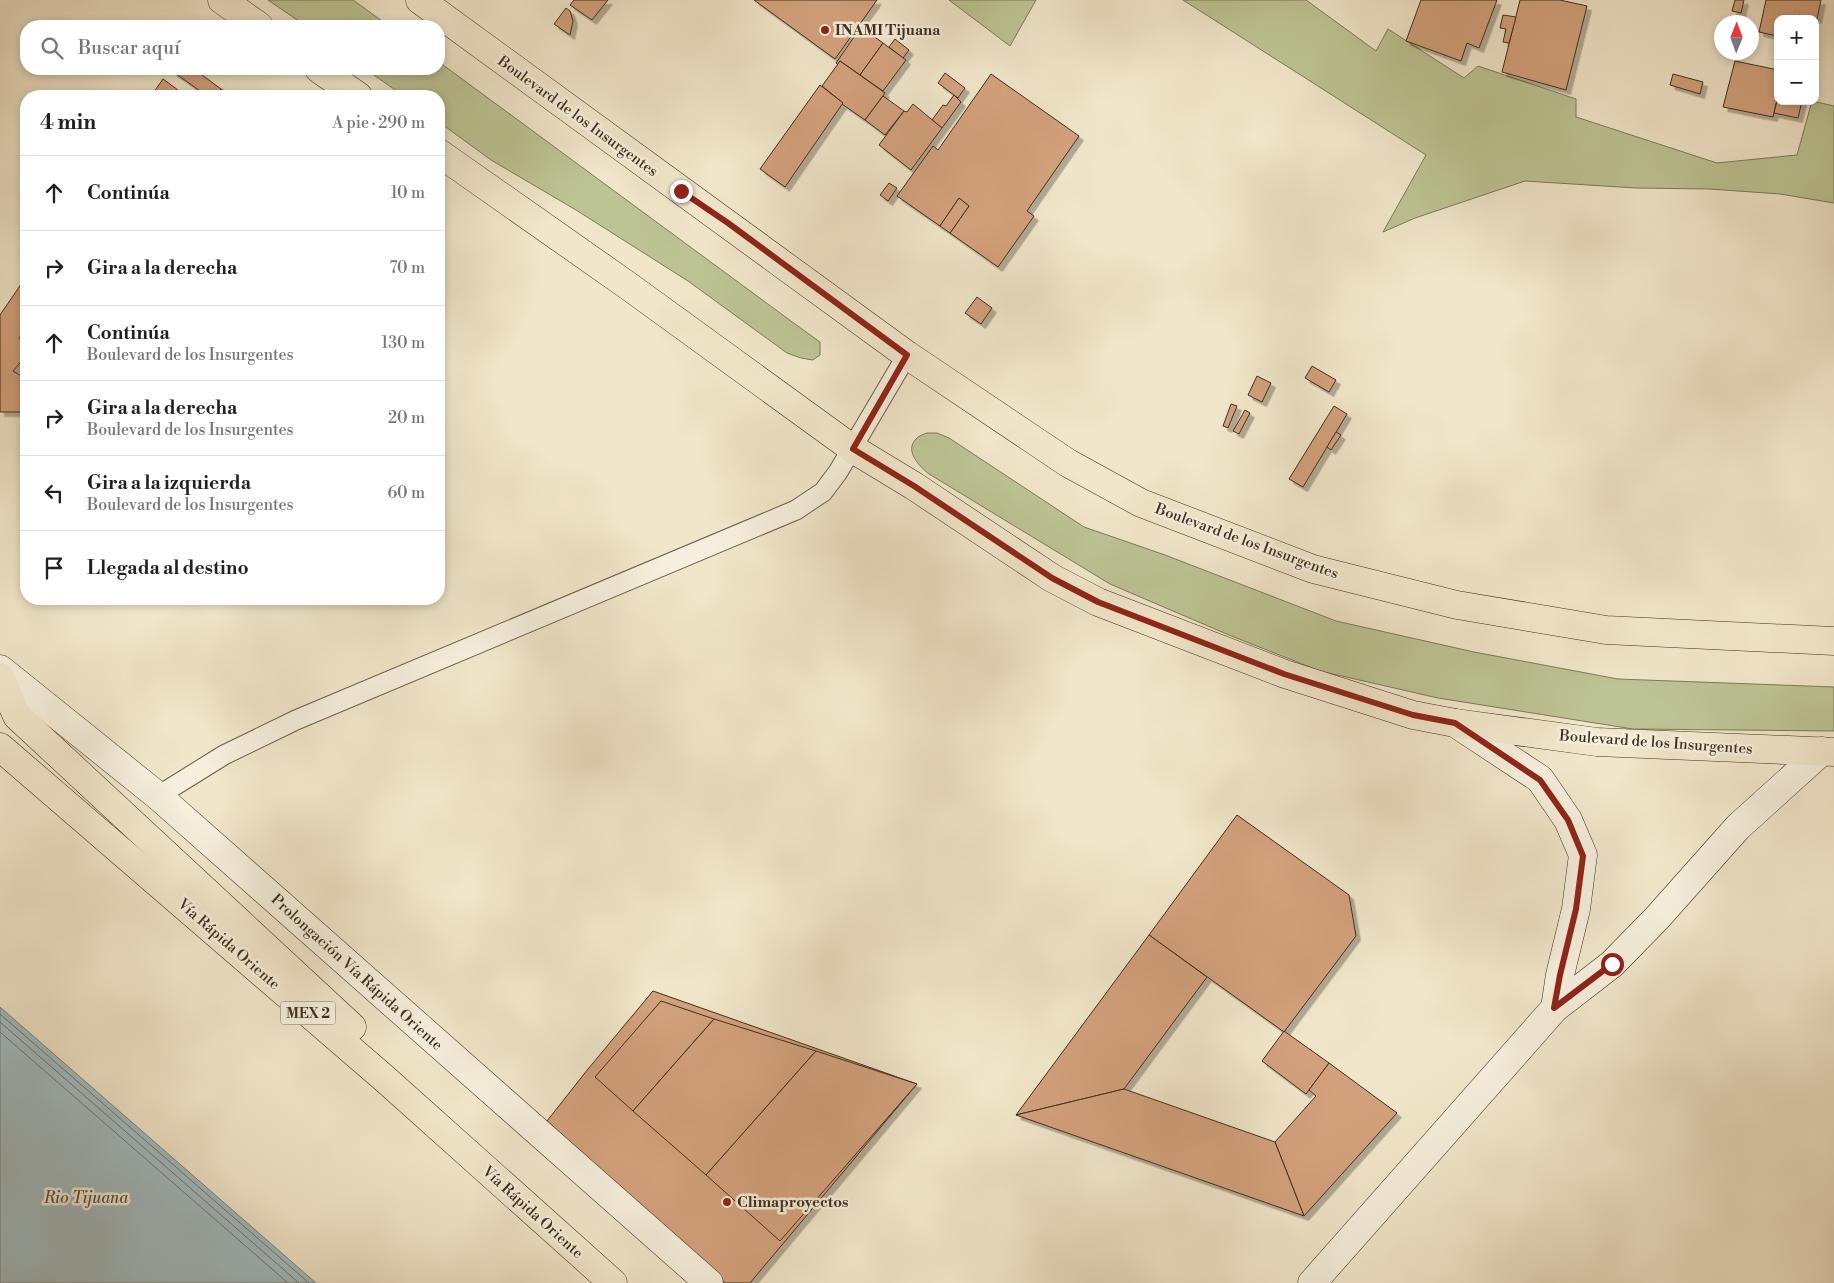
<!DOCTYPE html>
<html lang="es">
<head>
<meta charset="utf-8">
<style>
	:root { --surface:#fff; --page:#f6f6f6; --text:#202124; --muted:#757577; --line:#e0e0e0 }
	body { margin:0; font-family:"Libre Bodoni",serif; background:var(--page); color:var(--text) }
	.controls { position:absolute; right:15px; top:15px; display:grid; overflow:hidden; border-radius:10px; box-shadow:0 2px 8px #0003 }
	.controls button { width:45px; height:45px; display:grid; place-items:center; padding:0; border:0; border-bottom:1px solid var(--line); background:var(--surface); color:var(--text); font:25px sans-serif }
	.compass { position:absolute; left:1714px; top:15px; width:45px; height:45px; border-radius:50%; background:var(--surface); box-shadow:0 2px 8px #0003; rotate:1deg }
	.stop { position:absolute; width:15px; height:15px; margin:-11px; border:4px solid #8f2418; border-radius:50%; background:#fff }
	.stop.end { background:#8f2418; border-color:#fff; box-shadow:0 1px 5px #0008 }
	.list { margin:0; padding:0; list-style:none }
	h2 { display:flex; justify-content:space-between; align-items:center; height:65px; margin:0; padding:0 20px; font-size:21px }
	h2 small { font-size:16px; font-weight:400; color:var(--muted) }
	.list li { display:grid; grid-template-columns:32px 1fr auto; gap:15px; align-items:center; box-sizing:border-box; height:75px; padding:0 20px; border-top:1px solid var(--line) }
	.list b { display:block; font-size:19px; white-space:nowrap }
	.list p { margin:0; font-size:16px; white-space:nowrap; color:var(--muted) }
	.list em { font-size:16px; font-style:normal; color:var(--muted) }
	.icon { flex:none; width:28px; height:28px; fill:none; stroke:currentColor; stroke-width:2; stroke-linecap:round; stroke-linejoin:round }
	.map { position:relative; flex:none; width:1834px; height:1283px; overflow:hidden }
	.search { position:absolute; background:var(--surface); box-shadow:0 2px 8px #0003; left:20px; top:20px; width:425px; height:55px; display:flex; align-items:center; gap:12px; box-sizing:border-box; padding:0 18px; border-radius:20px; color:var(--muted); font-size:19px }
	.panel { position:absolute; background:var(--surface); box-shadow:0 2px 8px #0003; left:20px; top:90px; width:425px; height:515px; border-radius:20px }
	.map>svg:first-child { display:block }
	.green { fill:#bdc494; stroke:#7e7a5a }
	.water { fill:#a1bcc2; stroke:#7a8481 }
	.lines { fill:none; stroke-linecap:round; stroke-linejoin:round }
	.shore { stroke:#707670; stroke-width:1 }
	.building { fill:#d3a17c; stroke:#402f1f; filter:url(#shadow) }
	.lane-casing { stroke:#6c5d4a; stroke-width:21 }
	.secondary-casing { stroke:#402f1f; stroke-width:29 }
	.primary-casing { stroke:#402f1f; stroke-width:29 }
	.highway-casing { stroke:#402f1f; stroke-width:29 }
	.lane { stroke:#f6efdd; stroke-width:19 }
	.secondary { stroke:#f6efdd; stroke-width:28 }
	.primary { stroke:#f1e6ca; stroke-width:28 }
	.highway { stroke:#f1e6ca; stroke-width:28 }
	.route { stroke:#8f2418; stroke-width:6 }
	.poi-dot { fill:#8f2418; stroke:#f6efdd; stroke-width:2 }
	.labels { text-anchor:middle; stroke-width:5; stroke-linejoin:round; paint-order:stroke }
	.shield { fill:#f6efdd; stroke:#776958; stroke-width:1 }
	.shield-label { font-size:14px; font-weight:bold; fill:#402f1f }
	.poi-label { font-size:15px; font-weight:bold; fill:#402f1f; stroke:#f6efdd; text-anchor:start }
	.street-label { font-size:15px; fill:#402f1f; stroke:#f6efdd }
	.water-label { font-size:16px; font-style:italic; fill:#585248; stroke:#f6efdd }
</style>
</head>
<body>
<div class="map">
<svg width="1834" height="1283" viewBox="0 0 1834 1283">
	<defs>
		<filter id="shadow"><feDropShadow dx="4.5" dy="4.5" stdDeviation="0" flood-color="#0004"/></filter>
	</defs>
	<rect width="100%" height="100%" fill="#f1e6ca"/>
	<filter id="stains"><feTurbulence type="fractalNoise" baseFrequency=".004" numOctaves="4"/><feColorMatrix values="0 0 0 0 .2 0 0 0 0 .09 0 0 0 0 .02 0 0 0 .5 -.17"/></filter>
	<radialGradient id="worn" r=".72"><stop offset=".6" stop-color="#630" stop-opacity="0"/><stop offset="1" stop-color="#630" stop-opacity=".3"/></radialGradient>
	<g class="green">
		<polygon points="268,0 353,0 389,26 306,26"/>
		<polygon points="949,0 1036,0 1010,46"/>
		<polygon points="1183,0 1306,0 1376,51 1388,29 1464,78 1478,66 1576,99 1576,117 1717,163 1797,155 1812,101 1834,106 1834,203 1780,194 1710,189 1636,188 1525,181 1415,218 1383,232 1426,155"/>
		<polygon points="439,62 795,324 820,342 820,355 813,360 801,358 787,353 688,281 576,210 491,160 439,122 439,96 404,96 365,69 439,69"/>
		<path d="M927,433H937L949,438L1084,527L1165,555L1336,621L1474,652L1618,679L1834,687V731L1633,729L1438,698L1320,671L1229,635L1110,584L929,474C920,467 904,451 916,439C918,436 924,434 927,433Z"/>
	</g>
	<polygon class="water" points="0,1007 316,1283 0,1283"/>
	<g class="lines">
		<g class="shore">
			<polyline points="0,1014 309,1283"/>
			<polyline points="0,1022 299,1283"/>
			<polyline points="0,1032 288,1283"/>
		</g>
	</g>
	<g class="building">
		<polygon points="574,0 608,0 592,20 570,5"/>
		<polygon points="754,0 877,0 835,59"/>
		<polygon points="1421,0 1497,0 1479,48 1467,43 1461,61 1406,41"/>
		<polygon points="1520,0 1560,0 1587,6 1566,90 1502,72"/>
		<polygon points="1735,0 1744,0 1741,13 1732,11"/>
		<polygon points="1766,0 1821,0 1817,19 1799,15 1798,19 1778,19 1777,36 1759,32"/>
		<polygon points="566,8 570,11 573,21 570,35 554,24"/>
		<polygon points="1503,15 1516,17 1509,43 1503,42 1506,29 1500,28"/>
		<polygon points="861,27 883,43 860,75 840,61 838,65 836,63"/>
		<polygon points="895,39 909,50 903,58 889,47"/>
		<polygon points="883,43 906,60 883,91 860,75"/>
		<polygon points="840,61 885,93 865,120 842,104 843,103 822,86"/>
		<polygon points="1735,61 1778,70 1778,96 1773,117 1723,107"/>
		<polygon points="173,69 194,69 221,89 216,96 207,96 172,71"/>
		<polygon points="945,73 965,88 958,98 938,83"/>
		<polygon points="991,74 1079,136 1027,211 1034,216 998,267 950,233 969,206 959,198 940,226 897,196 933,146 938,150"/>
		<polygon points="1673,74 1703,82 1700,94 1670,85"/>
		<polygon points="163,79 186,96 151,96"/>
		<polygon points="820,85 843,103 785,187 760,169"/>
		<polygon points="221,89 232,96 216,96"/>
		<polygon points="954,95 961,102 942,128 932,120 943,105 946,106"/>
		<polygon points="883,96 904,111 885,135 865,120"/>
		<polygon points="1778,96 1778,101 1802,101 1798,118 1774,113"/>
		<polygon points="913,104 942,128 911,170 879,145 904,111 907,112"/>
		<polygon points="889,183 897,188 888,201 880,195"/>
		<polygon points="959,198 969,206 950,233 940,226"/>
		<polygon points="26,277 26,329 19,338 26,341 26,356 13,371 26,379 26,412 0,412 0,315"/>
		<polygon points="977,297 992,308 981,324 965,313"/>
		<polygon points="1312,366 1336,380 1329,392 1305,378"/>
		<polygon points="1257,376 1271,383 1262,402 1248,395"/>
		<polygon points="1231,404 1237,406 1228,428 1223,426"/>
		<polygon points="1334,406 1347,414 1303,487 1289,479"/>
		<polygon points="1245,410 1250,413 1239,434 1233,431"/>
		<polygon points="1336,432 1341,435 1331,450 1327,447"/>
		<polygon points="1237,815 1349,895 1356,936 1284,1032 1149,935"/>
		<polygon points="1149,935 1207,977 1124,1089 1016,1115"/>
		<polygon points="653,991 917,1084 750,1283 725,1283 547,1121 588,1069"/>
		<polygon points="661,1001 714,1019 633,1111 595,1077"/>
		<polygon points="714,1019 816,1051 706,1175 633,1111"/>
		<polygon points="1284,1031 1329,1063 1306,1094 1262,1061"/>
		<polygon points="816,1051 917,1084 780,1241 706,1175"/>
		<polygon points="1329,1063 1397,1113 1304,1216 1275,1142 1316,1096 1309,1090"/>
		<polygon points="1124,1089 1275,1142 1304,1216 1016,1115"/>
	</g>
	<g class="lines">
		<defs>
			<polyline id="lane" points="158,796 224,755 296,720 796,510 823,492 838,472 907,355"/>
			<g id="secondary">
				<polyline points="0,669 158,796 709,1283"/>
				<polyline points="1455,723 1540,779 1568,820 1583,855 1576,909 1560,975 1555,1008"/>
				<polyline points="1312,1283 1555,1008 1612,964 1657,918 1738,827 1822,751"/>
			</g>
			<g id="primary">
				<polyline points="222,0 259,26"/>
				<polyline points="420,0 907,355 1068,463 1141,503 1313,569 1457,605 1606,630 1834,641"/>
				<polyline points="319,69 358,96"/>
				<polyline points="439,153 627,285 853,449 914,486 1052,578 1098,602 1285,674 1413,715 1455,723 1597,742 1834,752"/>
			</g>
			<g id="highway">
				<polyline points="0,677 17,716 352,1027"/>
				<polyline points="0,747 385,1079 613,1283"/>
			</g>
		</defs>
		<use href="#lane" class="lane-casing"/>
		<use href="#secondary" class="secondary-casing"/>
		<use href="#primary" class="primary-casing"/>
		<use href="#highway" class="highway-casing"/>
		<use href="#lane" class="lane"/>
		<use href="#secondary" class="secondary"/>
		<use href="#primary" class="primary"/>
		<use href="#highway" class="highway"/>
	</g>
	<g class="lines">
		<polyline class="route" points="681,191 728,223 907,355 853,449 914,486 1052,578 1098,602 1284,674 1413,715 1455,723 1540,780 1568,820 1583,856 1576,909 1560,975 1554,1008 1612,964"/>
	</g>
	<g class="poi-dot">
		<circle cx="825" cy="30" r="5"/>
		<circle cx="727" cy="1202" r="5"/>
	</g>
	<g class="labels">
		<rect class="shield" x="280.5" y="1001.5" width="55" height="23" rx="4"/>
		<g class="shield-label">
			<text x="308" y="1018">MEX 2</text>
		</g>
		<g class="poi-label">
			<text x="835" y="35">INAMI Tijuana</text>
			<text x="737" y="1207">Climaproyectos</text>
		</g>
		<g class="street-label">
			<text transform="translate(578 116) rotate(36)" y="5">Boulevard de los Insurgentes</text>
			<text transform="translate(1247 541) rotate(20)" y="5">Boulevard de los Insurgentes</text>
			<text transform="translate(1656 742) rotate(4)" y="5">Boulevard de los Insurgentes</text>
			<text transform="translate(229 944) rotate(41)" y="5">Vía Rápida Oriente</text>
			<text transform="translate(357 972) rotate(42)" y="5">Prolongación Vía Rápida Oriente</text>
			<text transform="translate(533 1212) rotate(42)" y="5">Vía Rápida Oriente</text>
		</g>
		<g class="water-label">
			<text x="86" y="1203">Rio Tijuana</text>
		</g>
	</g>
	<rect width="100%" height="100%" filter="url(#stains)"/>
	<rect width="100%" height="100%" fill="url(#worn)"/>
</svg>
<div class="controls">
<button>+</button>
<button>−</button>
</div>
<svg class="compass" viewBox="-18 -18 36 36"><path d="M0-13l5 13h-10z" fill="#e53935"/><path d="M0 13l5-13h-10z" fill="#757577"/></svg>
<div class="stop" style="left:1612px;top:964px"></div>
<div class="stop end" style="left:681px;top:191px"></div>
<div class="search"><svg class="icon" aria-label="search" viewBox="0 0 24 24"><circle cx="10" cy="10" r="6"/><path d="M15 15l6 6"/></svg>Buscar aquí</div>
<section class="panel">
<h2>4 min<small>A pie · 290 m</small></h2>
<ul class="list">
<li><svg class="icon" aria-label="ahead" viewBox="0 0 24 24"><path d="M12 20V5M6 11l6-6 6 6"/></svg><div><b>Continúa</b></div><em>10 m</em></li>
<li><svg class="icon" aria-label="right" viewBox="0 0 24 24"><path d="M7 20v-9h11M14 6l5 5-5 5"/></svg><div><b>Gira a la derecha</b></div><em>70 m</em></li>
<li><svg class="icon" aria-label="ahead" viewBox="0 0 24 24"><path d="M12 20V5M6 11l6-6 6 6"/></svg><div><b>Continúa</b><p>Boulevard de los Insurgentes</p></div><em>130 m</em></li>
<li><svg class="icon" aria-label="right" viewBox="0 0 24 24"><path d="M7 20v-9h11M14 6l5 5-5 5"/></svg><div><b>Gira a la derecha</b><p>Boulevard de los Insurgentes</p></div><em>20 m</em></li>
<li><svg class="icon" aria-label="left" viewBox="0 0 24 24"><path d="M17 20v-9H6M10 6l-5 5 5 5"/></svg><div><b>Gira a la izquierda</b><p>Boulevard de los Insurgentes</p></div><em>60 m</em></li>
<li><svg class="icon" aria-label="arrive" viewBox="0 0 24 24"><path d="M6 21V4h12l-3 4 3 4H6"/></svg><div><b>Llegada al destino</b></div></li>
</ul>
</section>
</div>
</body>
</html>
